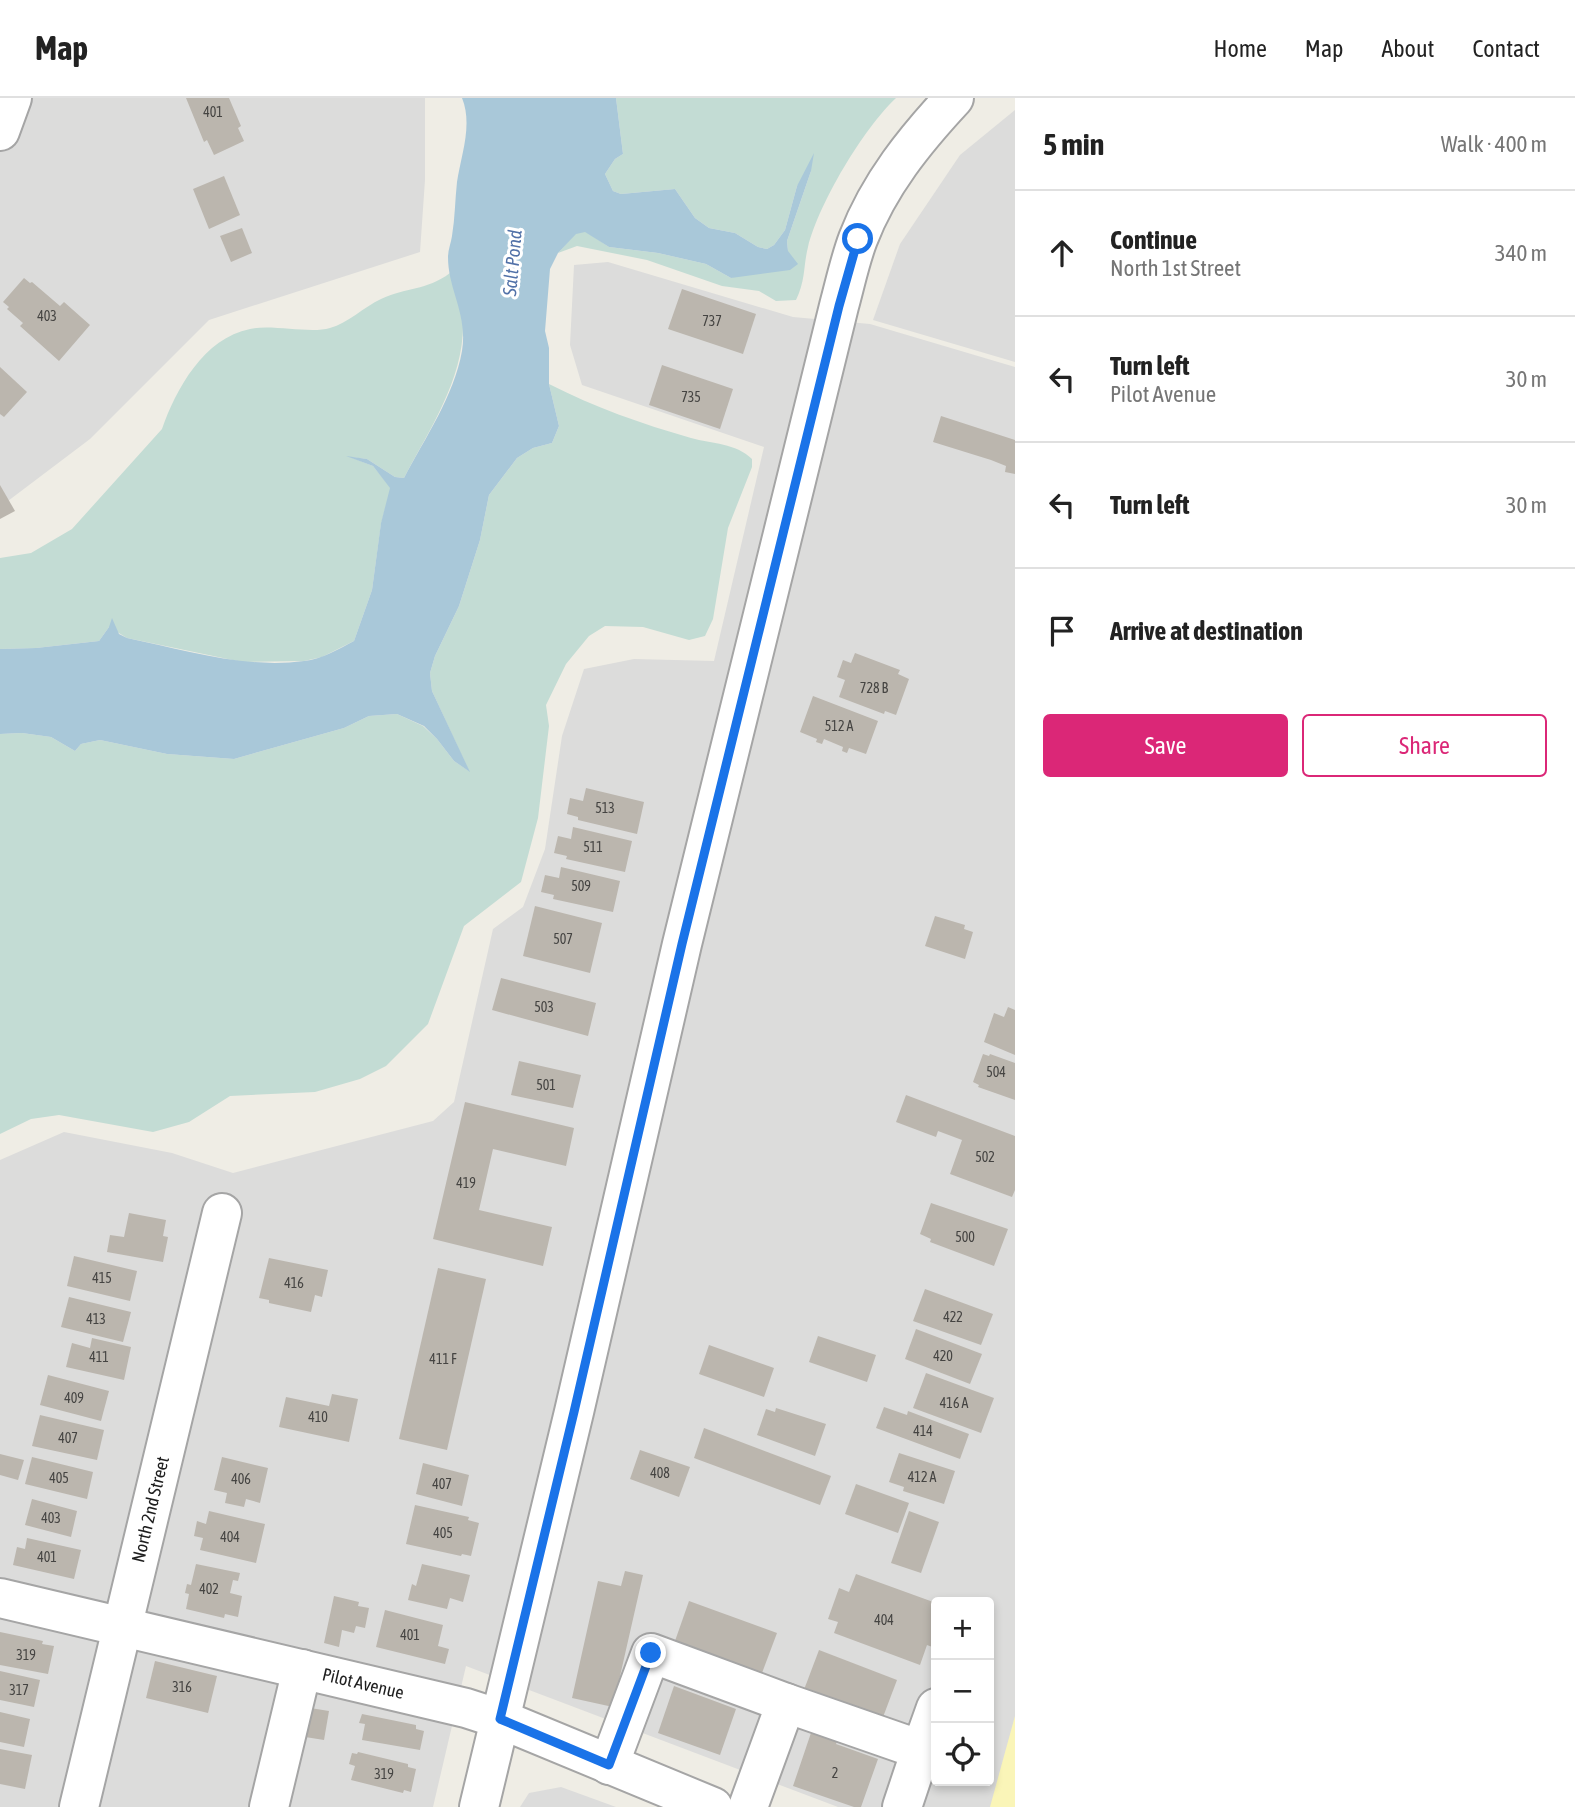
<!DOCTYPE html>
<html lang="en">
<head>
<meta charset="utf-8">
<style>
	:root { --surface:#fff; --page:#f6f6f6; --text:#222; --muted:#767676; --line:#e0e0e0; --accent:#db2777 }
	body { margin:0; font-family:"Asap Condensed",sans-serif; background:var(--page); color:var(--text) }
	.controls { position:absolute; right:21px; bottom:21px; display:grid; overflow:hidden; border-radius:7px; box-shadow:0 4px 10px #0003 }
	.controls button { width:63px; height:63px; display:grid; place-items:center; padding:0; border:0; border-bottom:2px solid var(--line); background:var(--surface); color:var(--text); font:35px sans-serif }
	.stop { position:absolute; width:21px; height:21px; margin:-16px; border:5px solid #1a73e8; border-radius:50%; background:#fff }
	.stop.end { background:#1a73e8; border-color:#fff; box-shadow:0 2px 7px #0008 }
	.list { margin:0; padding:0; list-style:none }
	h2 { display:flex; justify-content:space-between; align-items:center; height:91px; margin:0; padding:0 28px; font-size:30px }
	h2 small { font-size:23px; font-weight:400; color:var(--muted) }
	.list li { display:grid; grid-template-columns:46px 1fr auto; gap:21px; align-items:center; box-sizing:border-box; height:126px; padding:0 28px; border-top:2px solid var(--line) }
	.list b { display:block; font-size:26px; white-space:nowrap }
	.list p { margin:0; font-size:23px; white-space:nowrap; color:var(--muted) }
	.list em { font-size:23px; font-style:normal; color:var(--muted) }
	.actions { display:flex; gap:14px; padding:21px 28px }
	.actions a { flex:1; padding:16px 0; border:2px solid var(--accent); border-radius:7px; text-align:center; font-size:24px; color:var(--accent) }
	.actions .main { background:var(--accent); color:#fff }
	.icon { flex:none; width:38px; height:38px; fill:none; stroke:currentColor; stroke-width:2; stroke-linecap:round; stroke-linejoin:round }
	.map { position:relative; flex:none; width:1015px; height:1709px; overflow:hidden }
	header { display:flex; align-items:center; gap:42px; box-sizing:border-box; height:98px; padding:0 35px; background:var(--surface); border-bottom:2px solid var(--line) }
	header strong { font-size:33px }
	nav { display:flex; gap:38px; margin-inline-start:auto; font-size:24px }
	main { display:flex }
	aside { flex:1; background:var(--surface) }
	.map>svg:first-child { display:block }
	.residential { fill:#dcdcdb; fill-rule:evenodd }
	.wetland { fill:#c3dcd4 }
	.sand { fill:#faf5b8 }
	.water { fill:#a9c8d9 }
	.building { fill:#bbb6ae }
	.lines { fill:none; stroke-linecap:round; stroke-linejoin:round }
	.minor-casing { stroke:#a5a5a5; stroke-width:42 }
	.minor { stroke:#fff; stroke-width:38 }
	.route { stroke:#1a73e8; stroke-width:9 }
	.labels { text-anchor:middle; stroke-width:6; stroke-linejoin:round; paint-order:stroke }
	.number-label { font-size:14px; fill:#454442 }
	.street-label { font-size:18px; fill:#1e1e1e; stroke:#fff }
	.water-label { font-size:19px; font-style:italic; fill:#5171a8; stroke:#fff }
</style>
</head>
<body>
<header>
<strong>Map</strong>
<nav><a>Home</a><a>Map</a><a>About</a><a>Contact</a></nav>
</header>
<main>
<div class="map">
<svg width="1015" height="1709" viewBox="0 0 1015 1709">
	<rect width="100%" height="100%" fill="#efede5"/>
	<g class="residential">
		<polygon points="0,0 425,0 425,82 420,154 209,222 90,341 0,409"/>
		<polygon points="1015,12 1015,264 873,222 900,146 960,57"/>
		<path d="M608,164L793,219L870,226L1015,269V1678L1006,1709H838L466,1568L433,1709H0V1062L64,1034L172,1055L233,1075L433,1023L454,1004L493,831L523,809L545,751L562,638L584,571L634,561L714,563L764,349L582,287L570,247L574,167ZM936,1504H989V1683H936Z"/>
		<polygon points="561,1689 616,1709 520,1709 529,1695"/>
	</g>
	<g class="wetland">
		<path d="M616,0H896C863,31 819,105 808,149C803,169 806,181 796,202L776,203L759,193L722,188L647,162L577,148L558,155L576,135L585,133L609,149L658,155L706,166L731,180L788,153L787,143L811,73L797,88L785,132L774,147L767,151L758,149L735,135L709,130L695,120L675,91L621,96L613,93L605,76L615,61L623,56Z"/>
		<path d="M450,175C454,190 462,207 463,222C465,280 430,330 404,380L395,379L367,361L350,359L373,368L391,390L381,426L372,492L354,543L322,559L304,563L242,564L127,540L109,529L99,543L36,550L0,551V460L31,455L72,431L162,331C176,291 204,240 250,231C272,226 310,236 330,230C348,225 364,209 381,201C406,189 426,193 450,175Z"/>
		<path d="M549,286C594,309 642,326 691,340C712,346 736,345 752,361V369L728,430L713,521L705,538L689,542L643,529L605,528L589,538L566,566L546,607L549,628L538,720L521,784L464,828L428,926L386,968L360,981L315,994L230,998L189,1024L153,1034L59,1017L31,1021L0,1036V636L22,635L51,639L75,653L81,646L100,642L167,656L234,661L344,630L369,618L397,616L423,628L437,641L454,663L469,673L432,593L430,575L435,558L459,508L480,442L489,397L517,360L533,350L552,345L559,328Z"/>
	</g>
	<polygon class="sand" points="1015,1618 1015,1709 990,1709"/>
	<path class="water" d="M462,0H616L623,56L615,61L605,76L613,93L621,96L675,91L695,120L709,130L735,135L758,149L767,151L774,147L785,132L797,88L814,55L811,73L787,143L788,153L798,166L790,172L731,180L706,166L658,155L609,149L585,134L576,136L558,155L550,171L545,233L549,250V286L559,328L552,345L533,350L517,360L489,397L480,442L459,508L435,558L430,575L432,593L470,674L454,663L437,641L424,628L397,616L369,618L344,630L234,661L167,656L100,642L81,646L75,653L51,639L22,635L0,636V551L36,550L99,543L109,529L112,520L119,536L127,540C185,552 245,571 304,563C322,561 339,551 354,543L372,492L381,425L390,390L373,368L346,358L367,361L395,379L404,380C425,340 454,298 462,253C468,216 448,192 448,159C448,152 451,145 452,138C455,120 455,102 457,84C461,57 473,27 462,0Z"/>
	<g class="building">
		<polygon points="186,0 229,0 241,28 238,30 244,43 214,57 207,42 204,44"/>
		<polygon points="224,78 240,117 209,131 193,91"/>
		<polygon points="242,130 252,155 231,164 220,138"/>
		<polygon points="24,180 30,185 32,184 60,208 64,204 90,227 59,263 20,228 23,225 7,211 9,209 3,204"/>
		<polygon points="682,191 756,216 743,256 668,231"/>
		<polygon points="662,267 733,291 720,331 649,307"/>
		<polygon points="0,269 27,294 4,319 0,316"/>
		<polygon points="941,318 1015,342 1015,376 1005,374 1006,368 991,362 933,344"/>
		<polygon points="0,387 15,413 0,421"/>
		<polygon points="855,555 900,572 898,576 909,581 896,617 885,613 884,616 839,599 845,582 837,579 843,562 851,565"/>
		<polygon points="813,598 878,623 866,656 849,650 847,655 842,653 843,649 824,641 822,646 816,644 817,641 800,634"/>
		<polygon points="586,690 644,704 637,736 578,722 578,719 567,716 570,700 583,703"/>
		<polygon points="573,729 632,743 625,774 566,761 567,758 554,755 558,738 571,741"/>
		<polygon points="561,769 620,783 613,814 553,801 554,797 541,794 545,777 559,780"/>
		<polygon points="535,808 602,825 590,875 523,858"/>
		<polygon points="935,818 965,827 964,831 973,834 965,861 925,848"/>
		<polygon points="501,880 596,905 588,938 492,912"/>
		<polygon points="1008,909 1015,912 1015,957 984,944 994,915 1004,919"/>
		<polygon points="983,956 989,958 990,956 1015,965 1015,1002 978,989 979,987 973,984"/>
		<polygon points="519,963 581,977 573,1010 511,997"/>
		<polygon points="906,997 1015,1038 1015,1092 1012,1099 950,1076 962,1042 938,1033 936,1039 896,1024"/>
		<polygon points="465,1004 574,1030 566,1068 493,1051 479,1112 552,1129 543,1168 433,1141"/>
		<polygon points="931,1105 1008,1131 994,1168 930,1144 931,1141 920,1136"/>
		<polygon points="129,1115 166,1122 163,1138 168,1139 163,1164 107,1154 110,1137 124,1139"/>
		<polygon points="74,1158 137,1173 130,1203 67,1188"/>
		<polygon points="269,1160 328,1172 322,1199 315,1197 311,1214 269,1205 269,1202 259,1200"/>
		<polygon points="438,1170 486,1181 447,1352 399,1341"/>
		<polygon points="925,1191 993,1216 981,1247 913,1223"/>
		<polygon points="69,1199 131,1214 123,1244 61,1229"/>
		<polygon points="916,1231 982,1256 970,1286 905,1261"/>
		<polygon points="818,1238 876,1257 867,1284 809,1264"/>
		<polygon points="92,1240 131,1249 124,1282 66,1269 72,1245 90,1250"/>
		<polygon points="709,1247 774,1270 764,1299 699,1276"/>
		<polygon points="926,1275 994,1300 981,1335 913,1310"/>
		<polygon points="48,1277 109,1293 101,1323 40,1307"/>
		<polygon points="332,1296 358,1301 349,1344 279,1329 286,1299 329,1308"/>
		<polygon points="884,1309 907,1317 908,1313 969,1336 960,1361 876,1330"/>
		<polygon points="776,1310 826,1326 815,1358 757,1337 766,1311 775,1314"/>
		<polygon points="40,1317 104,1332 97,1362 32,1348"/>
		<polygon points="704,1330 831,1378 820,1407 694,1360"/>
		<polygon points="640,1352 690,1369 679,1399 630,1381"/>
		<polygon points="899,1355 955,1373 944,1406 903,1393 904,1389 889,1384"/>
		<polygon points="0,1356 24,1362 18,1382 0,1377"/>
		<polygon points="32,1359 93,1374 87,1401 25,1386"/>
		<polygon points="222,1359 268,1370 260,1405 246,1401 244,1409 225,1405 227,1395 214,1392"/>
		<polygon points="423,1365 469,1377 462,1408 416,1396"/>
		<polygon points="856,1386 909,1405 898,1435 845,1416"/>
		<polygon points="32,1401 77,1413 71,1439 25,1427"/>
		<polygon points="415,1407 469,1419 468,1422 479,1425 471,1458 462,1456 461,1458 406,1446"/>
		<polygon points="209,1413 265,1426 256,1465 200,1452 203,1440 194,1438 197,1423 206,1426"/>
		<polygon points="909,1413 939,1424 921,1475 891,1465"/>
		<polygon points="27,1440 81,1452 74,1481 13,1467 17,1449 25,1451"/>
		<polygon points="196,1466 240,1475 238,1483 233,1482 230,1495 242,1498 238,1519 225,1516 224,1520 186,1511 189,1496 185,1495 187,1486 191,1487"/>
		<polygon points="422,1466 470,1477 463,1504 450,1500 447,1511 408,1502 412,1486 416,1488"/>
		<polygon points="625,1473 643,1477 613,1609 572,1600 598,1483 621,1488"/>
		<polygon points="856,1476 936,1505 936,1516 932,1529 936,1530 936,1547 935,1550 927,1547 920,1567 834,1535 838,1524 828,1521 839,1490 849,1494"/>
		<polygon points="334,1498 359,1504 358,1508 369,1510 365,1530 356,1528 354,1535 342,1532 339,1549 324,1545"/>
		<polygon points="689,1503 777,1535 762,1575 675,1543"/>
		<polygon points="385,1512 443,1527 438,1548 449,1551 445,1566 376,1549"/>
		<polygon points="0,1534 43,1543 42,1546 54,1548 48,1576 0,1567"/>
		<polygon points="819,1552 897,1582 880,1627 802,1597"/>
		<polygon points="155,1563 217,1578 208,1615 146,1600"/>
		<polygon points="0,1573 40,1582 34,1609 0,1602"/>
		<polygon points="674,1588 736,1611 720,1657 658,1635"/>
		<polygon points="304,1609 329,1613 324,1642 299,1638"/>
		<polygon points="0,1614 30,1621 24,1649 0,1644"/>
		<polygon points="362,1616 416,1627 416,1631 424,1633 420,1652 362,1642 365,1626 359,1625"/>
		<polygon points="813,1629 839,1638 836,1646 878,1661 861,1709 854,1709 793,1688"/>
		<polygon points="0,1651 32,1657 25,1691 0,1686"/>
		<polygon points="358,1654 408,1666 408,1669 416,1671 411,1694 404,1692 403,1695 351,1682 355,1668 349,1666 352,1655 357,1656"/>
	</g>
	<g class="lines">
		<defs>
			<g id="minor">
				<polyline points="0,33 12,0"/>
				<path id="s1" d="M0,1500L466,1610L500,1621L713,1709"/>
				<polyline points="786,1605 921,1652 936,1610"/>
				<polyline points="609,1667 651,1555 786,1605 748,1709"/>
				<path id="s2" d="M79,1709L222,1115"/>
				<polyline points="269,1709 302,1571"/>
				<path d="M479,1709L574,1314L682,846L839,208C845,186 850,162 858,141C879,86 915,42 954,0"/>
				<polyline points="902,1709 921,1652"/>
			</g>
		</defs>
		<use href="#minor" class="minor-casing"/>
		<use href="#minor" class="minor"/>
	</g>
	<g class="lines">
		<polyline class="route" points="651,1555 609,1667 500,1621 574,1314 682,846 839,208 858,141"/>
	</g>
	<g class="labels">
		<g class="number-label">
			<text x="213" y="19">401</text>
			<text x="47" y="223">403</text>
			<text x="712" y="228">737</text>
			<text x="691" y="304">735</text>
			<text x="874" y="595">728 B</text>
			<text x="839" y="633">512 A</text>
			<text x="605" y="715">513</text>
			<text x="593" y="754">511</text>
			<text x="581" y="793">509</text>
			<text x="563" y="846">507</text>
			<text x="544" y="914">503</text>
			<text x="996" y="979">504</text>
			<text x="546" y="992">501</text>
			<text x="985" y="1064">502</text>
			<text x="466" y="1090">419</text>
			<text x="965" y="1144">500</text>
			<text x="102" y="1185">415</text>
			<text x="294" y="1190">416</text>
			<text x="953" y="1224">422</text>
			<text x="96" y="1226">413</text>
			<text x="943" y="1263">420</text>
			<text x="99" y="1264">411</text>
			<text x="443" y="1266">411 F</text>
			<text x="74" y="1305">409</text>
			<text x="954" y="1310">416 A</text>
			<text x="318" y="1324">410</text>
			<text x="923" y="1338">414</text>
			<text x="68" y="1345">407</text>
			<text x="660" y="1380">408</text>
			<text x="922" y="1384">412 A</text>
			<text x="59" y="1385">405</text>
			<text x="241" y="1386">406</text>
			<text x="442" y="1391">407</text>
			<text x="51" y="1425">403</text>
			<text x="443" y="1440">405</text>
			<text x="230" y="1444">404</text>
			<text x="47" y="1464">401</text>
			<text x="209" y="1496">402</text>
			<text x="884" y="1527">404</text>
			<text x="410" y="1542">401</text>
			<text x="26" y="1562">319</text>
			<text x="182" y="1594">316</text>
			<text x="19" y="1597">317</text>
			<text x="835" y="1680">2</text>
			<text x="384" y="1681">319</text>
		</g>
		<g class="street-label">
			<text dy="6" stroke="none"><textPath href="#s2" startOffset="306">North 2nd Street</textPath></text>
			<text dy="6" stroke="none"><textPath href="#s1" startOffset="373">Pilot Avenue</textPath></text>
		</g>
		<g class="water-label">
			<text transform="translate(512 165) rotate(-85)" y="7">Salt Pond</text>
		</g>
	</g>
</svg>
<div class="controls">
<button>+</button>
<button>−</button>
<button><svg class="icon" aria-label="locate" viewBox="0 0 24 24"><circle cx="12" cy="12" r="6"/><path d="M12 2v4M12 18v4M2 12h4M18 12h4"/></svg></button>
</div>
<div class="stop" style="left:858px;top:141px"></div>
<div class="stop end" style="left:651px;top:1555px"></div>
</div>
<aside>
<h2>5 min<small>Walk · 400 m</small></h2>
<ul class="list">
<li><svg class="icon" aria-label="ahead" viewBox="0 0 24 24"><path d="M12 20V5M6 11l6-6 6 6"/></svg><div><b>Continue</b><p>North 1st Street</p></div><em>340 m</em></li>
<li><svg class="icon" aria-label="left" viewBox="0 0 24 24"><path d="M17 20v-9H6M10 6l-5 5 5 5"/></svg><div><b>Turn left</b><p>Pilot Avenue</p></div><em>30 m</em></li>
<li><svg class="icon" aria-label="left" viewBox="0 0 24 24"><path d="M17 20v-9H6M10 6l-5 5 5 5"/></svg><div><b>Turn left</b></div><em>30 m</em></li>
<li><svg class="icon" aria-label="arrive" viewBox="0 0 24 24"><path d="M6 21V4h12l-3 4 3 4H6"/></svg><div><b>Arrive at destination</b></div></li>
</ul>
<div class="actions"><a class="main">Save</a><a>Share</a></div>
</aside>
</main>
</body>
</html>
